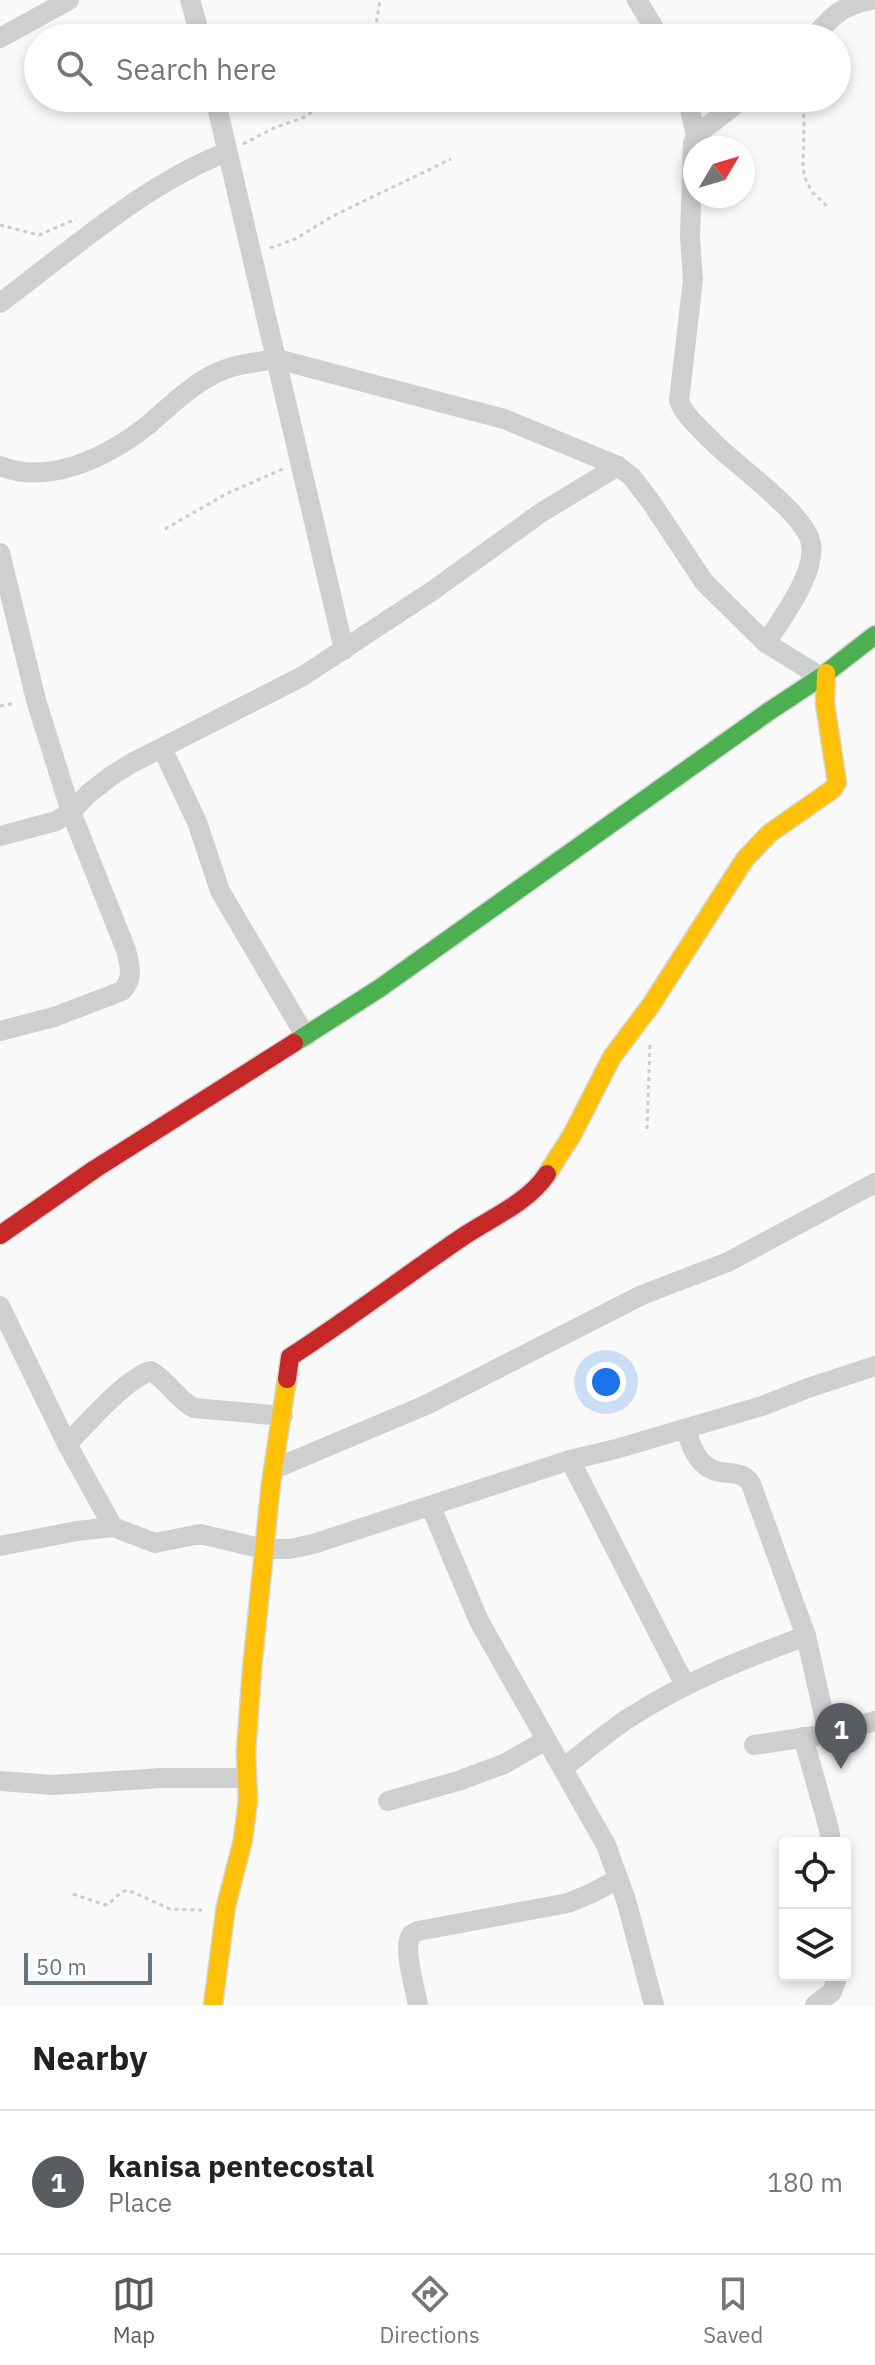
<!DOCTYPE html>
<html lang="en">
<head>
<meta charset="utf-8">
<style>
	:root { --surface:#fff; --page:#f2f2f2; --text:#222; --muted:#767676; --line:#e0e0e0; --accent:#585c60 }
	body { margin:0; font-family:"IBM Plex Sans",sans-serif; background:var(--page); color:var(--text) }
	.controls { position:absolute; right:24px; bottom:24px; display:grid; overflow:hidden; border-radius:8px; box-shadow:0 4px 12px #0003 }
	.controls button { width:72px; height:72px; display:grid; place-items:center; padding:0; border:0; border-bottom:2px solid var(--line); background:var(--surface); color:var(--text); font:40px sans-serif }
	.compass { position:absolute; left:683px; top:136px; width:72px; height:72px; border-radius:50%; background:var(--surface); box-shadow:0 4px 12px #0003; rotate:52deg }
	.scale { position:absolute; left:24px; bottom:20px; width:128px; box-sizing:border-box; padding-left:8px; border:4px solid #657683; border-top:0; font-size:22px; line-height:28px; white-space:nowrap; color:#657683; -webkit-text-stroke:6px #fff; paint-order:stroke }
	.you { position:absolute; left:606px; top:1382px; width:28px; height:28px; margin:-20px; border:6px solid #fff; border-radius:50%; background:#1a73e8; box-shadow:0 0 0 12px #1a73e833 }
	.badge { display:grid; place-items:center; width:52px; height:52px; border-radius:50%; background:var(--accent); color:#fff; font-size:26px; font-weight:700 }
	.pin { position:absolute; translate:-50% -66px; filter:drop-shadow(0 2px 4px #0008) }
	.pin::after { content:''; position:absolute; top:42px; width:28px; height:24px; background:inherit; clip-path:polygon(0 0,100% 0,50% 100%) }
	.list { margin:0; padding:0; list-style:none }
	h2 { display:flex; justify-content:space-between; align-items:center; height:104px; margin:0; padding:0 32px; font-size:34px }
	h2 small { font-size:26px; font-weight:400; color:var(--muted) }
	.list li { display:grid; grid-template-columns:52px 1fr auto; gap:24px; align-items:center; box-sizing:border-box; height:144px; padding:0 32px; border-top:2px solid var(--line) }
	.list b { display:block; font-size:30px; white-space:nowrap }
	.list p { margin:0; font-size:26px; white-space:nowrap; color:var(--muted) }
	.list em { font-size:26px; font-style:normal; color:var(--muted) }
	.icon { flex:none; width:44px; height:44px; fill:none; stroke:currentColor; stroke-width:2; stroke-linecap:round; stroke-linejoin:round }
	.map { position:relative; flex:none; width:875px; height:2005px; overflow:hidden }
	.search { position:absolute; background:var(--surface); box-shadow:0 4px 12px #0003; left:24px; right:24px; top:24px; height:88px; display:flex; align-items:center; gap:20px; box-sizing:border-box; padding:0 28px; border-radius:44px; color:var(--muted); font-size:30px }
	.sheet { height:248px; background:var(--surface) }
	nav { display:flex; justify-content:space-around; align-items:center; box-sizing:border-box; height:112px; border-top:2px solid var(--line); background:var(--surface); font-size:22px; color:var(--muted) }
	nav a { display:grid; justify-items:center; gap:4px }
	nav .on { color:var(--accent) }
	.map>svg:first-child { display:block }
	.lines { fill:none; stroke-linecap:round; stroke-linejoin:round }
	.fast-casing { stroke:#d5d6d7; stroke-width:21 }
	.slow-casing { stroke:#d5d6d7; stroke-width:21 }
	.jam-casing { stroke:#d5d6d7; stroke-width:21 }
	.path { stroke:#cbcccd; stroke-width:3; stroke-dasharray:4 4; stroke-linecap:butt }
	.street { stroke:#cecfd0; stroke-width:20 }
	.fast { stroke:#4caf50; stroke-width:18 }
	.slow { stroke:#ffc107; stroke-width:18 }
	.jam { stroke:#c62828; stroke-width:18 }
</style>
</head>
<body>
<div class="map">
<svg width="875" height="2005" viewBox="0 0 875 2005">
	<rect width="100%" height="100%" fill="#f9f9f9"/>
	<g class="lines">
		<defs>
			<polyline id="fast" points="294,1043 380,988 768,712 821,677 875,635"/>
			<g id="slow">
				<polyline points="547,1174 572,1135 612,1057 651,1005 745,859 770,833 833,789 837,782 825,704 826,673"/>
				<polyline points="213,2005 226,1906 243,1840 248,1800 246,1752 252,1669 271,1483 287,1379"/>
			</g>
			<g id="jam">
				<polyline points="0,1235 95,1169 294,1043"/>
				<path d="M287,1379L290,1357C349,1319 405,1276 464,1236C491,1218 529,1202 547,1174"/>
			</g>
		</defs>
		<use href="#fast" class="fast-casing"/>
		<use href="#slow" class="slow-casing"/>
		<use href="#jam" class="jam-casing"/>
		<g class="path">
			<polyline points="374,38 380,0"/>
			<polyline points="802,98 804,123 803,168 805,178 812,192 829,208"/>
			<polyline points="243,144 274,128 305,117 331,98"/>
			<polyline points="0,225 39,235 76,219"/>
			<polyline points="270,248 295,239 333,216 451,159"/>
			<polyline points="165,529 226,494 285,468"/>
			<polyline points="0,706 16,703"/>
			<polyline points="647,1129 650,1044"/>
			<path d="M73,1894L105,1905C114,1902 118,1892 128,1890L170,1909L202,1910"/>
		</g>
		<g class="street">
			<polyline points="190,0 201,38"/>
			<polyline points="637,0 660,38"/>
			<polyline points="0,38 69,0"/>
			<path d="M813,38C832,16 841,6 871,0"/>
			<polyline points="215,98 344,650"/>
			<polyline points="687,98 696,135"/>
			<path d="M744,98L696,135L693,143L690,238L693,279L679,401C685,417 702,430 714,443C736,465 807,515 811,544C816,574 781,619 766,643"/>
			<path d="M0,303C70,251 146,183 227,152"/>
			<path d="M0,466C50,486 109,456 148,425C170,406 190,386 216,373C235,364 257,362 277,359L504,419L618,466L632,477L651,502L704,582L766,643L821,677"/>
			<path d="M0,553L36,700L71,812L126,950C130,965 134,979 122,991L54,1017L0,1031"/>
			<polyline points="162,748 197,822 220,891 306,1037"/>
			<polyline points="0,836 56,821 71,812 88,794 111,776 132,763 303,676 435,589 542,512 618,466"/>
			<polyline points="0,1306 67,1444 113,1527"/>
			<path d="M686,1429C690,1445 698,1466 716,1471C730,1475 742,1470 751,1484L806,1636L828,1734"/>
			<path d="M67,1444C86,1425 126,1378 151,1371C168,1381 177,1399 194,1408L283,1416"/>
			<polyline points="570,1460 685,1685"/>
			<polyline points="274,1469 426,1405 642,1295 728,1262 875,1183"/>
			<polyline points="431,1507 479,1621 606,1845 626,1900 654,2005"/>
			<polyline points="0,1546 77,1531 113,1527 155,1543 200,1534 264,1549 290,1549 313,1544 570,1460 616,1449 762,1406 808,1388 875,1366"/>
			<polyline points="803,1737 829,1829 831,1843"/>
			<polyline points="754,1745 828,1734 875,1721"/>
			<path d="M563,1768C586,1751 608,1731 632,1716C687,1681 745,1658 806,1636"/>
			<polyline points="0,1781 53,1785 162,1778 247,1778"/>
			<polyline points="388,1801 458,1781 504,1764 546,1740"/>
			<path d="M418,2005C415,1988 405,1956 409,1940C411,1933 412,1934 418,1931L568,1903L592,1893L618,1879"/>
			<polyline points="815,2005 832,1992 838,1975"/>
		</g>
		<use href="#fast" class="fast"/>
		<use href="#slow" class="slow"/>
		<use href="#jam" class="jam"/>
	</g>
</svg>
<div class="controls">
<button><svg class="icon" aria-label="locate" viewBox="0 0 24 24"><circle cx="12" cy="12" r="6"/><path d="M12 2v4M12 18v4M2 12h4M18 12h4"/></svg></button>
<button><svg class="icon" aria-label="layers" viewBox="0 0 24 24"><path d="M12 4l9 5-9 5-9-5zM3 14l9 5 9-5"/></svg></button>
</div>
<svg class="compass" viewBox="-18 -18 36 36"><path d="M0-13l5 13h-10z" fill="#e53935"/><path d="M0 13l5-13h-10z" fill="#767676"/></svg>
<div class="scale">50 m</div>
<div class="you"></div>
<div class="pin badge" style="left:841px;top:1769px">1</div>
<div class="search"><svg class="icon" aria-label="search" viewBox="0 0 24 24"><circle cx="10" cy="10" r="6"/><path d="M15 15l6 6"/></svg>Search here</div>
</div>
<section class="sheet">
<h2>Nearby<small></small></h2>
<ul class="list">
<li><span class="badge">1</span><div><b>kanisa pentecostal</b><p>Place</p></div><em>180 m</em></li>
</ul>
</section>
<nav>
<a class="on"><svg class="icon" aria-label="map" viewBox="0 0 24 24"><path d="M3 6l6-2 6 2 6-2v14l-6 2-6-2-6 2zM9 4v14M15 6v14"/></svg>Map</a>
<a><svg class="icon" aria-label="directions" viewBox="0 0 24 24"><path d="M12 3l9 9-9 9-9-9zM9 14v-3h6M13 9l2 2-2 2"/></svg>Directions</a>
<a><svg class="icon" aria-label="saved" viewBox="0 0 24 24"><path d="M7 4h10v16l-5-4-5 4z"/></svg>Saved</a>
</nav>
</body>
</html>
